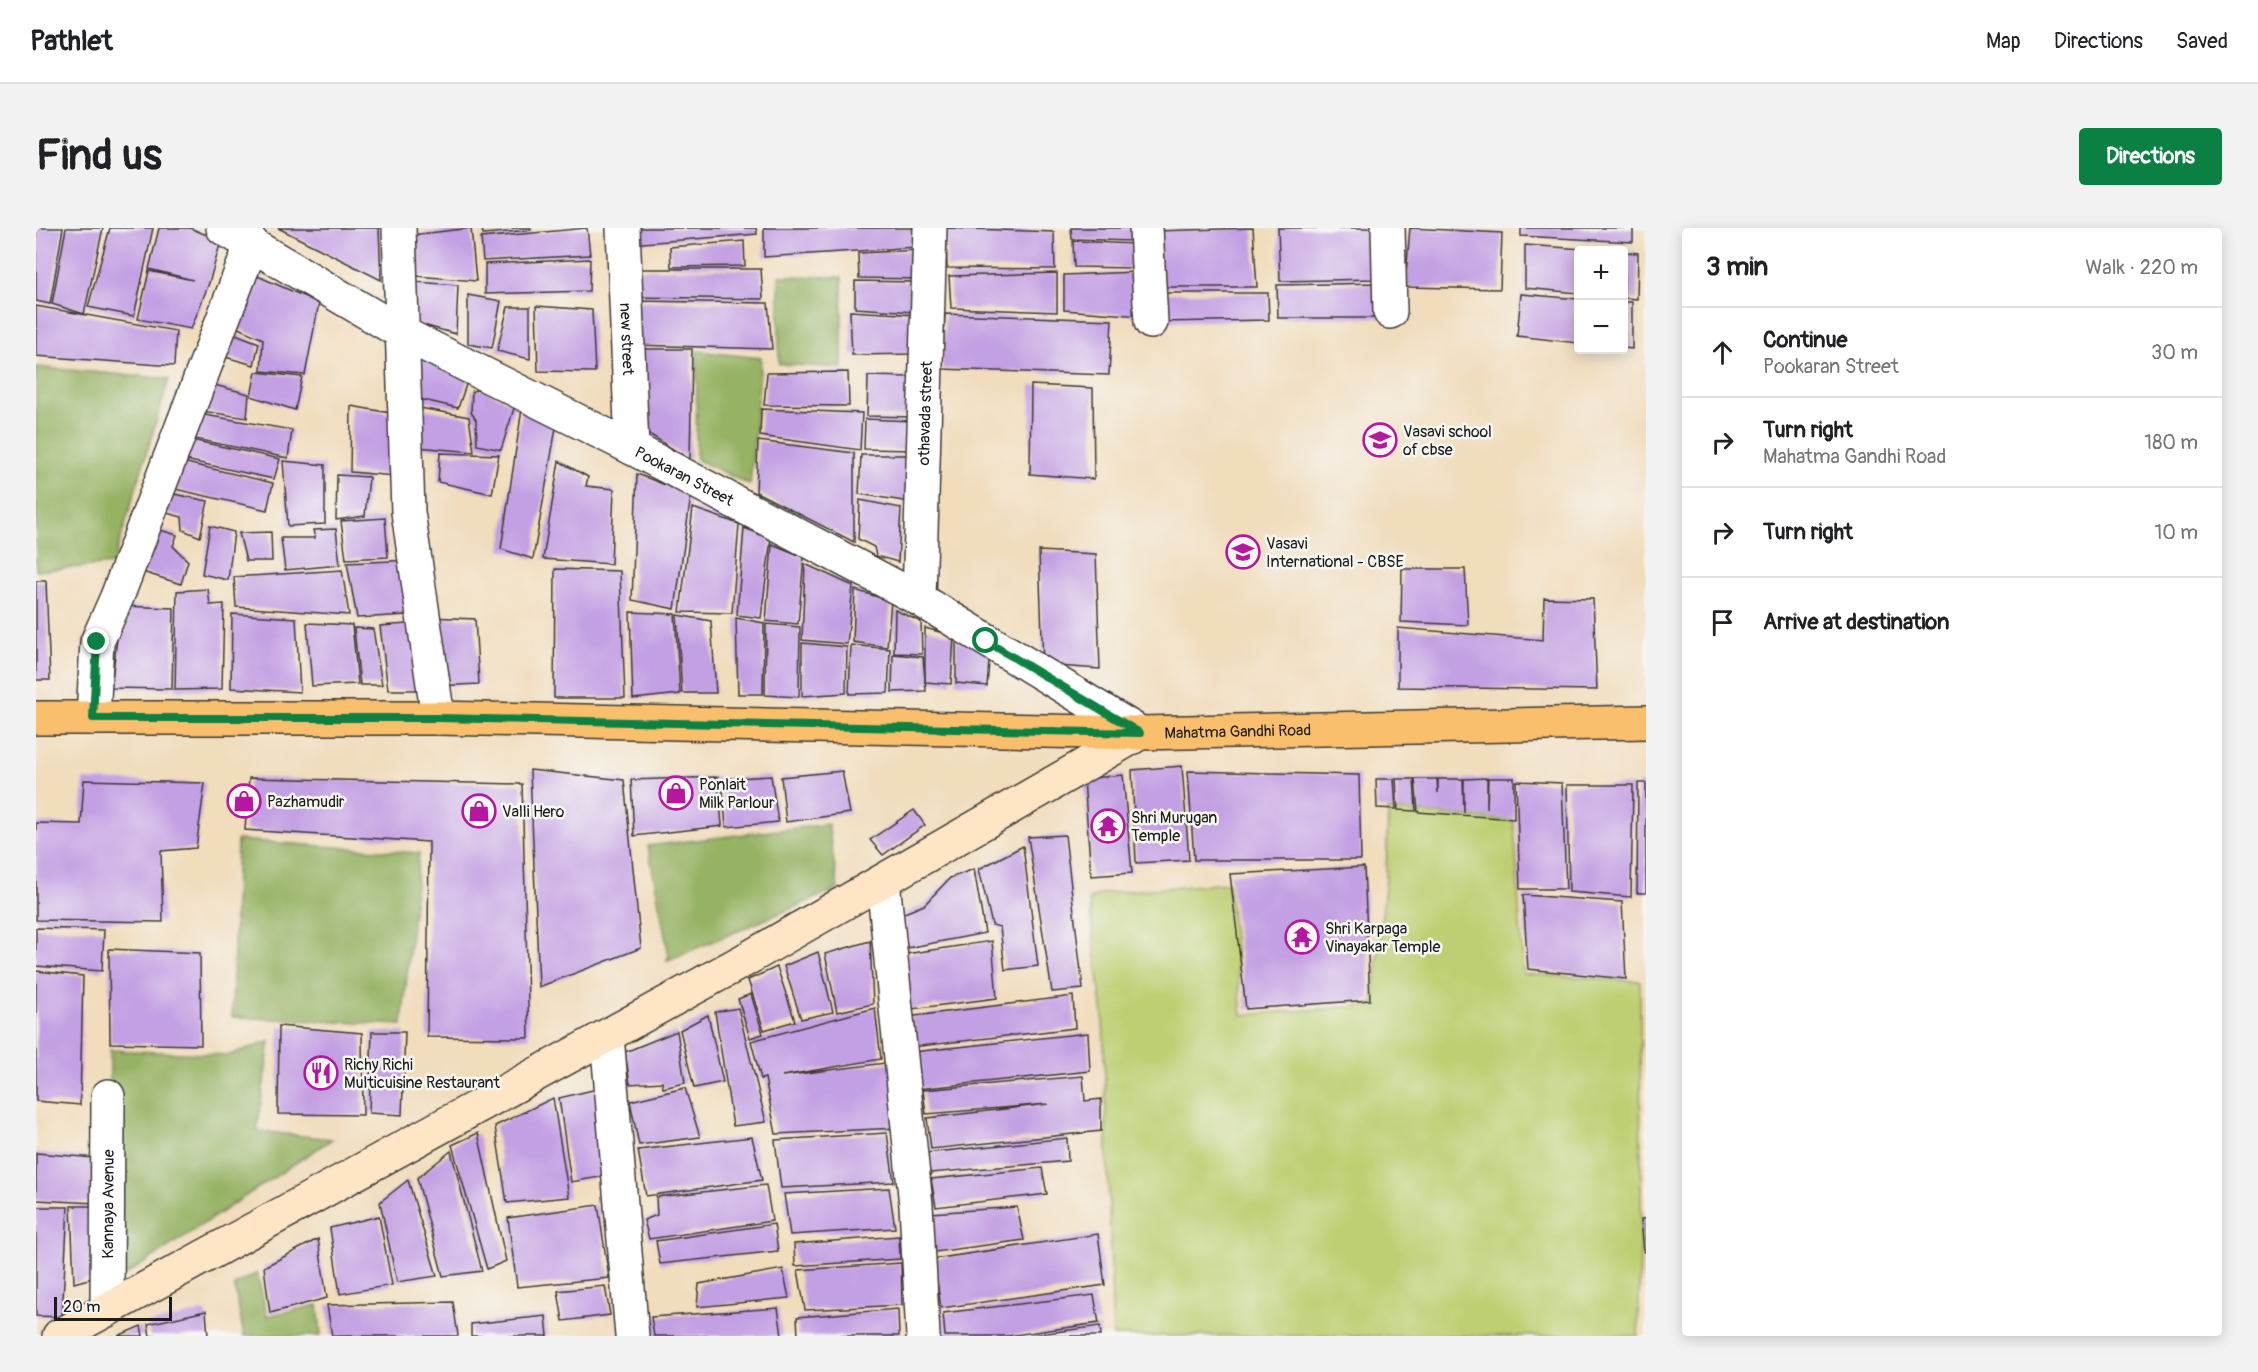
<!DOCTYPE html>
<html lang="en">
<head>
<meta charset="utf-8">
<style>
	:root { --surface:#fff; --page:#f2f2f2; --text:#202124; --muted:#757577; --line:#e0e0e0; --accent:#0b8043 }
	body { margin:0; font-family:Pangolin,sans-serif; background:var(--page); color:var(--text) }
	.controls { position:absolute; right:18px; top:18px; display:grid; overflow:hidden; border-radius:6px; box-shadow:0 3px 15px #0003 }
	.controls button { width:54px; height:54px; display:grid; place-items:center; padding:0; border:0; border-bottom:2px solid var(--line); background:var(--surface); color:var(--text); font:30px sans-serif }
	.scale { position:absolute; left:18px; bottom:15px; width:118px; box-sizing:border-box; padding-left:6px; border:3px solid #1c1c1c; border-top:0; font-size:16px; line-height:21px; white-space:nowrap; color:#1c1c1c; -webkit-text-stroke:4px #f6f6f2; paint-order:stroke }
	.stop { position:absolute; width:18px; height:18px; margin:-14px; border:4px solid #0b8043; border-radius:50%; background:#fff }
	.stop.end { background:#0b8043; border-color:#fff; box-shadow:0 2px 6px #0008 }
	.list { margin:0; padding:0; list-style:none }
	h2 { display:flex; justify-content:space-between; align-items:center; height:78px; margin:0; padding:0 24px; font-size:26px }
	h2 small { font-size:20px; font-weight:400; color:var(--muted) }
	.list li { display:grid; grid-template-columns:39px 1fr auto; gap:18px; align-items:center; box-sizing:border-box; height:90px; padding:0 24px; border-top:2px solid var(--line) }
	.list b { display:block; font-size:22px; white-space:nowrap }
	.list p { margin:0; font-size:20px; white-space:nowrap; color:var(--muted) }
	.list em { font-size:20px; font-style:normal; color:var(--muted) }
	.icon { flex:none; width:33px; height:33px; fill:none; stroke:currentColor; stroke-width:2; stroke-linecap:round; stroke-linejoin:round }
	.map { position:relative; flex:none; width:1610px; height:1108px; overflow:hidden; border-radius:6px }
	header { display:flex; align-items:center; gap:36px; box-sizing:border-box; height:84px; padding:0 30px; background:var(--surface); border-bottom:2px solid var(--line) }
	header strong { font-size:28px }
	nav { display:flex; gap:33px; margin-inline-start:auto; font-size:21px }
	.intro { display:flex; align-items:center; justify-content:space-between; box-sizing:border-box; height:144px; padding:0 36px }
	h1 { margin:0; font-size:42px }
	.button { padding:15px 27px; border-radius:6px; background:var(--accent); color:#fff; font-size:21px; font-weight:700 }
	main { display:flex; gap:36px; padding:0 36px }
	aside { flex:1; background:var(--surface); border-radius:6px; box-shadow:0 3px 15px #0003 }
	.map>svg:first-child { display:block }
	.green { fill:#bdcf72; stroke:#6c7647; stroke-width:1.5 }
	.forest { fill:#96b264; stroke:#596740; stroke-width:1.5 }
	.building { fill:#c39fe3 }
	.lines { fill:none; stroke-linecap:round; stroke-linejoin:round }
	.street-casing { stroke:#3c3934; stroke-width:36 }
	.secondary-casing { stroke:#3c3934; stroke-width:36 }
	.primary-casing { stroke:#3c3934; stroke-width:36 }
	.street { stroke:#fff; stroke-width:33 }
	.secondary { stroke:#fde5c5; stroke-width:33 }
	.primary { stroke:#f9bf6d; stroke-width:33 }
	.route { stroke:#0b8043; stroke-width:8 }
	.labels { text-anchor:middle; stroke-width:5; stroke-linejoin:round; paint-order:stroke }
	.street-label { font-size:16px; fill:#1c1c1c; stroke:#f6f6f2 }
	.poi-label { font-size:16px; fill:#1c1c1c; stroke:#f6f6f2; text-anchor:start }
</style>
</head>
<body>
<header>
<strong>Pathlet</strong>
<nav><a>Map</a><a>Directions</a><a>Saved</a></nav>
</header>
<div class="intro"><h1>Find us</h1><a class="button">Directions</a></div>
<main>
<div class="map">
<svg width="1610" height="1108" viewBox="0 0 1610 1108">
	<rect width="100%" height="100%" fill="#f6f6f2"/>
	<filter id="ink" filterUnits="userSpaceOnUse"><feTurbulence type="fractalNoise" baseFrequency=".0167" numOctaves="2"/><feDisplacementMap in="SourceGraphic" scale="12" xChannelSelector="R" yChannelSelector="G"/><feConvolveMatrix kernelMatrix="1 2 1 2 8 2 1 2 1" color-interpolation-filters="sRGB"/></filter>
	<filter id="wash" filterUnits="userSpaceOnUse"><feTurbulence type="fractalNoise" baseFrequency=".008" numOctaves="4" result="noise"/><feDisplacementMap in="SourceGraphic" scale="24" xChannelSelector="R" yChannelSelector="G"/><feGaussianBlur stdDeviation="1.35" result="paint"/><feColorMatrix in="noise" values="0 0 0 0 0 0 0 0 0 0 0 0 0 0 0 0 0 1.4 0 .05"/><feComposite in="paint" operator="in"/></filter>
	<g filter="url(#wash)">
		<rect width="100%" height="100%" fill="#f1dcbb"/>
		<polygon class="green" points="1352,582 1478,593 1487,746 1604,753 1605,991 1602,1108 1077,1108 1067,788 1053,671 1068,665 1192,655 1206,787 1337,777 1350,650"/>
		<g class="forest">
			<polygon points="743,48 806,49 806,140 743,136"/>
			<polygon points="661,123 725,130 714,257 660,231"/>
			<polygon points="0,139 133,151 77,336 0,343"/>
			<polygon points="792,596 802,661 630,733 633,728 612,618"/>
			<polygon points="201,612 383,625 366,797 196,789"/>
			<polygon points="234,813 221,903 296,911 87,1049 76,1047 74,822 194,827"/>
			<polygon points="221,1045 231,1088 282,1077 285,1108 208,1108 198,1057"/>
		</g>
		<g id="blocks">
			<g class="building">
				<polygon points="0,0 27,0 14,76 0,73"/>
				<polygon points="30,0 67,0 48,86 16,76"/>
				<polygon points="74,0 117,0 98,88 52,79"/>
				<polygon points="123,0 154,0 185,13 173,55 155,101 102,91 113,43 157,52 113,41"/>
				<polygon points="242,0 343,0 345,52"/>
				<polygon points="435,0 440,53 381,48 376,7"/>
				<polygon points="446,0 495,0 495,2 447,6"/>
				<polygon points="551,0 554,27 447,33 445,10"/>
				<polygon points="593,0 720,0 721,6 594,16"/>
				<polygon points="728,0 880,0 881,19 728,29"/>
				<polygon points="910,0 1018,4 1019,41 911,40"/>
				<polygon points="1035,0 1095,0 1096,13 1036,11"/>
				<polygon points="1217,0 1221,59 1124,59 1120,3"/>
				<polygon points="1242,0 1336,0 1340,51 1244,53"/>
				<polygon points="1374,0 1466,5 1464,61 1369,59"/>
				<polygon points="1485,0 1597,0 1597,14 1485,8"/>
				<polygon points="708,13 709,38 635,39 634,19"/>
				<polygon points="1037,13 1097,16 1099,40 1038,39"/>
				<polygon points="1489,17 1547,21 1542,22 1542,65 1489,60"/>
				<polygon points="885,22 886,51 823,50 822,25"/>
				<polygon points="1588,24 1602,25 1601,71 1588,70"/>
				<polygon points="554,31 553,63 449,66 449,36"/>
				<polygon points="597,41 725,41 727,71 597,69"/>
				<polygon points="210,43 283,75 269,147 225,143 227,111 191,95"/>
				<polygon points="1100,44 1105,88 1028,82 1028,47"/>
				<polygon points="1021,45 1021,84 915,80 913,48"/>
				<polygon points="819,53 878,54 879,84 819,80"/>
				<polygon points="379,54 422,57 420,106 380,95"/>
				<polygon points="1345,55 1347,90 1242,90 1241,57"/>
				<polygon points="1122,65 1232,65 1233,92 1123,94"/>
				<polygon points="1485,66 1542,71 1542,115 1481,108"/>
				<polygon points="432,67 465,73 456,120 432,116"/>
				<polygon points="598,73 732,75 736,121 598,117"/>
				<polygon points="1588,74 1596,74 1596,121 1588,120"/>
				<polygon points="0,78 140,103 138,138 0,128"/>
				<polygon points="500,78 556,82 559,144 502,143"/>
				<polygon points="472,79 494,79 494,131 461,123"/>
				<polygon points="814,83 882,87 878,126 816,127"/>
				<polygon points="909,86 1076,92 1073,147 906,141"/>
				<polygon points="189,102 223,115 218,137 182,127"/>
				<polygon points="599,121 656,121 654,232 602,199"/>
				<polygon points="383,125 434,145 422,180 379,170"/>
				<polygon points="220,144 266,149 259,182 215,168"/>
				<polygon points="812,144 813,178 728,177 731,145"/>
				<polygon points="832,148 876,149 877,189 831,188"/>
				<polygon points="167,154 213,166 211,190 159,182"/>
				<polygon points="995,157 1057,160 1058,251 994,246"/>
				<polygon points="446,161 479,177 465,222 441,217 440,192 435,184 436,163"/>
				<polygon points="315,178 360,186 359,248 314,244"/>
				<polygon points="384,180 433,189 438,224 381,219"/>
				<polygon points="486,181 520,200 497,331 465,321"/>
				<polygon points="725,181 826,185 824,222 724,208"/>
				<polygon points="157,185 256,202 252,230 150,209"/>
				<polygon points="829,191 877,193 878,222 828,221"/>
				<polygon points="146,210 244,231 238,251 140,230"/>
				<polygon points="722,213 818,225 818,314 720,264"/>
				<polygon points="404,225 463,227 456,266 402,254"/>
				<polygon points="825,227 876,227 874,274 823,266"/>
				<polygon points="138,232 237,255 231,282 130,259"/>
				<polygon points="247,233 289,237 289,296 252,298"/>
				<polygon points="523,233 552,249 550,258 578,261 575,336 507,331"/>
				<polygon points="601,246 655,267 639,381 596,372"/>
				<polygon points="301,247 333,249 329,288 300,292"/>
				<polygon points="128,264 172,273 164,309 147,302 146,289 123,283"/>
				<polygon points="824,272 865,280 862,334 840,328 838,319 822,311"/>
				<polygon points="657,280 703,296 696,385 644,384"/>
				<polygon points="349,290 352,329 310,331 305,293"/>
				<polygon points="174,298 198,304 192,352 166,346"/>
				<polygon points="114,299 141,307 137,318 152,333 145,356 100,342"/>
				<polygon points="708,300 735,310 725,390 701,387"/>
				<polygon points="300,301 304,337 249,342 245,310 279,310 277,302"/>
				<polygon points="235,304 236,333 210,333 203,305"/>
				<polygon points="736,316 768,329 762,396 730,393"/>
				<polygon points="1003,323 1060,326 1064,441 1007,437"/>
				<polygon points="378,332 386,386 321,390 311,335"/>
				<polygon points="769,336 817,358 811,416 766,412"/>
				<polygon points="519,341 584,343 589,470 518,470"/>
				<polygon points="1366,341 1429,341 1432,397 1365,394"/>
				<polygon points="306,342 313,387 200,379 198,349"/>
				<polygon points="0,353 10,353 14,452 0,452"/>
				<polygon points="172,361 174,377 188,376 186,461 139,462 141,363"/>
				<polygon points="819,362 855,373 851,419 817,414"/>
				<polygon points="1508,370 1557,371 1561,462 1362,459 1362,400 1507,412"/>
				<polygon points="85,378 138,380 136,461 75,460"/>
				<polygon points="859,382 885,394 886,426 858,425"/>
				<polygon points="594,384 639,386 644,466 597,471"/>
				<polygon points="196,386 260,390 264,464 195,460"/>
				<polygon points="641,387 675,393 680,465 646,465"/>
				<polygon points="393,389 439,391 443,456 399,458"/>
				<polygon points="700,390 728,395 727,466 702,466"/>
				<polygon points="271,395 316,397 322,456 276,458"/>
				<polygon points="386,395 392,462 352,462 344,398"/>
				<polygon points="730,396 764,399 763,469 729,467"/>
				<polygon points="318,400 337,401 346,457 324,457"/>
				<polygon points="889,400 918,408 915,456 889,454"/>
				<polygon points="920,413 954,421 951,458 920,455"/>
				<polygon points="766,415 811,419 810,465 766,468"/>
				<polygon points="815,417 854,421 852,465 813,466"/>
				<polygon points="857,426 887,429 890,463 856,464"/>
				<polygon points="1146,538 1153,632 1100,635 1096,542"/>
				<polygon points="494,542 588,552 605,720 503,759"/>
				<polygon points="806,543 814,585 750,594 745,549"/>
				<polygon points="1152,543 1323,547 1325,632 1158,632"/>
				<polygon points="1087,547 1096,645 1055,648 1048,551"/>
				<polygon points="735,548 742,594 690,599 686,551"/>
				<polygon points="682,549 686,598 598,608 595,552"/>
				<polygon points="213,550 486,556 493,810 391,809 393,614 209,602"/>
				<polygon points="1451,550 1451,580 1452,550 1478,550 1478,591 1382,584 1379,551 1401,551 1402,565 1402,551 1427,551 1428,585 1428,551"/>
				<polygon points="1340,551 1358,551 1360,581 1341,580"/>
				<polygon points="1360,551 1378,551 1380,583 1362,582"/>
				<polygon points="48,552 169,555 160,620 125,623 127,694 0,692 0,595 45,596"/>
				<polygon points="1480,553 1526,555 1530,661 1484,661"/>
				<polygon points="1602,555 1610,555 1610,665 1601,665"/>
				<polygon points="1531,557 1597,557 1595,669 1533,664"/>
				<polygon points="878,582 889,597 847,627 834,612"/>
				<polygon points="1029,607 1047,761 1016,764 992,609"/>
				<polygon points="987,618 1002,738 969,742 964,699 956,697 943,641"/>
				<polygon points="1328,639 1334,772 1210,781 1194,646"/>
				<polygon points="938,641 949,705 871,720 866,686 888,677 914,650"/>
				<polygon points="1487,667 1586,674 1590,751 1492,741"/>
				<polygon points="0,700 68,702 66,743 0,738"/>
				<polygon points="834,713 837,776 801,784 789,726"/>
				<polygon points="956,713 961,770 868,782 863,727"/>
				<polygon points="73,721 164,725 165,817 74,815"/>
				<polygon points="782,724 797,784 765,791 748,738"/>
				<polygon points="741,739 759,793 728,802 712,752"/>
				<polygon points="0,743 47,748 44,877 0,873"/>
				<polygon points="715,766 727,806 714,810 702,771"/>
				<polygon points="1037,768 1039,800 876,819 871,789"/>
				<polygon points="702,780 730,894 697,898 679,784"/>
				<polygon points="839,780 845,831 746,848 857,834 861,900 740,906 729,850 725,851 715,813"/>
				<polygon points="672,787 687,854 658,860 644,802"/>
				<polygon points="243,798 326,805 327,887 242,886"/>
				<polygon points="641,803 649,855 627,860 626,854 594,856 589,824"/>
				<polygon points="336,804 369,804 366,887 333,885"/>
				<polygon points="1052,805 1054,843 881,861 877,824"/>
				<polygon points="1047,848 1049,873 1065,871 1065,903 895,921 891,890 1012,876 890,886 887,862"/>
				<polygon points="649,860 664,909 603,917 594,873"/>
				<polygon points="561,861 576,947 535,954 523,870"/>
				<polygon points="517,870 533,969 471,975 459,898"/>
				<polygon points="442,905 470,1033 451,1041 416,917"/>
				<polygon points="851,905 858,954 745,960 739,912"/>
				<polygon points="716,909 726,952 610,968 602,922"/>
				<polygon points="1031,910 1032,933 894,945 890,925"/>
				<polygon points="415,923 446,1043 407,1048 381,950"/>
				<polygon points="0,925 59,930 60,975 0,972"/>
				<polygon points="1006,940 1011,966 900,979 895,951"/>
				<polygon points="372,952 401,1048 361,1054 344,974"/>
				<polygon points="730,957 736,993 613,1011 608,992 621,987 620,969"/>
				<polygon points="853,960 859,1000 754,1007 748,966"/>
				<polygon points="562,977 573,1050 481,1059 472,990"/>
				<polygon points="35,978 62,978 60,1049 38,1055"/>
				<polygon points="0,979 32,979 26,1089 0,1088"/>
				<polygon points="981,979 988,1012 899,1024 895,985"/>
				<polygon points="343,988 356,1057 304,1066 294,1000"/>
				<polygon points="1605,991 1610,991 1610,1024 1608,1024"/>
				<polygon points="738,996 742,1023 624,1036 620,1013"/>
				<polygon points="1062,1006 1069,1057 905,1080 898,1031"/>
				<polygon points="863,1008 864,1031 759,1038 758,1016"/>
				<polygon points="282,1011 291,1070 234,1085 228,1039"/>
				<polygon points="865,1035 866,1077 769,1082 762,1042"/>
				<polygon points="747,1041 753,1070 661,1079 663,1056"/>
				<polygon points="569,1058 574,1087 527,1093 522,1063"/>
				<polygon points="1058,1067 1063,1095 972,1108 909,1108 907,1085"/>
				<polygon points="417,1074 422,1108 296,1108 291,1077"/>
				<polygon points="742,1080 746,1108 618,1108 615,1089"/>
				<polygon points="862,1081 863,1108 762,1108 761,1089"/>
				<polygon points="170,1083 172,1108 114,1108 112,1096"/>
				<polygon points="510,1088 512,1108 435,1108 435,1096"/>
				<polygon points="105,1098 107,1108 82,1108"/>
				<polygon points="1064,1098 1065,1108 997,1108 997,1107"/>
			</g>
		</g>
	</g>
	<g filter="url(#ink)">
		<use href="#blocks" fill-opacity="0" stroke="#3c3934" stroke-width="1.5"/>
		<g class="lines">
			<defs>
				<g id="street">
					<path id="s1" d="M187,0L368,106L596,220L883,371L1104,505"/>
					<polyline points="363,0 372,284 402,490"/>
					<path id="s2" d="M587,0L596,220"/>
					<polyline points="1110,0 1115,94"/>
					<polyline points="1352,0 1354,84"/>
					<path id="s3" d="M883,371L894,0"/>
					<polyline points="57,490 61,414 81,369 216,15"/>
					<polyline points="847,653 880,977 887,1108"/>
					<polyline points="571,808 596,1108"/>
					<path id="s4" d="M71,1082L72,868"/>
				</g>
				<polyline id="secondary" points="23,1108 707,733 1104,505"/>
				<g id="primary">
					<path id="s5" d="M0,490H402L1104,505L1610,494"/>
				</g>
			</defs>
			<use href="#street" class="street-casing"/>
			<use href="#secondary" class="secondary-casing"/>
			<use href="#primary" class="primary-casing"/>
			<use href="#street" class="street"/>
			<use href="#secondary" class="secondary"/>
			<use href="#primary" class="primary"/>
		</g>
	</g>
	<g class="lines" filter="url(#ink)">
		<polyline class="route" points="61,414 57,490 402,490 1104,505 950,413"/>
	</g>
	<defs>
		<symbol id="school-ring" viewBox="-11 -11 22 22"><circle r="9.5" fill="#f6f6f2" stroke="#b5179e" stroke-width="1.5"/><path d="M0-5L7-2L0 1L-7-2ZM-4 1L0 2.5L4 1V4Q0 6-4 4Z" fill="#b5179e"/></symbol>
		<symbol id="shop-ring" viewBox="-11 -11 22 22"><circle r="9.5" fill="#f6f6f2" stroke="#b5179e" stroke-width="1.5"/><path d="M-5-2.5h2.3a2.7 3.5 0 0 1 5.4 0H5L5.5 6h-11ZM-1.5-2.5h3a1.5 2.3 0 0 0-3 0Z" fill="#b5179e"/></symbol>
		<symbol id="temple-ring" viewBox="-11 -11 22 22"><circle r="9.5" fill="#f6f6f2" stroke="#b5179e" stroke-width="1.5"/><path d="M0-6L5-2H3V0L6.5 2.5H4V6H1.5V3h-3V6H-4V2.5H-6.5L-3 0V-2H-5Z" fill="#b5179e"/></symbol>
		<symbol id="restaurant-ring" viewBox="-11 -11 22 22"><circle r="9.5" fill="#f6f6f2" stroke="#b5179e" stroke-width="1.5"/><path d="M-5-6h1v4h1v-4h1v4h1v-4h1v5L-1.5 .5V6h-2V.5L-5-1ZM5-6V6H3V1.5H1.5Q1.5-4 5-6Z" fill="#b5179e"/></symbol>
	</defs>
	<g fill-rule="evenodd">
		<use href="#school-ring" x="1325" y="193" width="38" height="38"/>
		<use href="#school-ring" x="1188" y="305" width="38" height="38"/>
		<use href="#shop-ring" x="621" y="546" width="38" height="38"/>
		<use href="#shop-ring" x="189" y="554" width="38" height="38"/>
		<use href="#shop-ring" x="424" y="564" width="38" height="38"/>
		<use href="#temple-ring" x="1053" y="579" width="38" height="38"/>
		<use href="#temple-ring" x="1247" y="690" width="38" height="38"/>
		<use href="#restaurant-ring" x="266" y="826" width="38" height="38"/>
	</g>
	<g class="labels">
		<g class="street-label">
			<text dy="6" stroke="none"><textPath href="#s2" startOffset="111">new street</textPath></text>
			<text dy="6" stroke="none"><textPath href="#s3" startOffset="186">othavada street</textPath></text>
			<text dy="6" stroke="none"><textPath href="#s1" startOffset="524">Pookaran Street</textPath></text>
			<text dy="6" stroke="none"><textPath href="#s5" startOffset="1202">Mahatma Gandhi Road</textPath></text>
			<text dy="6" stroke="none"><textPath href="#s4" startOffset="106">Kannaya Avenue</textPath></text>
		</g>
		<g class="poi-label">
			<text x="1367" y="209">Vasavi school<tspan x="1367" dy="18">of cbse</tspan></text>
			<text x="1230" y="321">Vasavi<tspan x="1230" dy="18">International - CBSE</tspan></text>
			<text x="663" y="562">Ponlait<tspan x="663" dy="18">Milk Parlour</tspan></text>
			<text x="231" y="579">Pazhamudir</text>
			<text x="466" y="589">Valli Hero</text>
			<text x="1095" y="595">Shri Murugan<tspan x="1095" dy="18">Temple</tspan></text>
			<text x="1289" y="706">Shri Karpaga<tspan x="1289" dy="18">Vinayakar Temple</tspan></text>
			<text x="308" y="842">Richy Richi<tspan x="308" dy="18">Multicuisine Restaurant</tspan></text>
		</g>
	</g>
</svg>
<div class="controls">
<button>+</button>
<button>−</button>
</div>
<div class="scale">20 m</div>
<div class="stop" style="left:950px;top:413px"></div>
<div class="stop end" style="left:61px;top:414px"></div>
</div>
<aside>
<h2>3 min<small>Walk · 220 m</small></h2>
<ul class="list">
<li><svg class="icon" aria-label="ahead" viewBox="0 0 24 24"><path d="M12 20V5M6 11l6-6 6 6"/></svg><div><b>Continue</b><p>Pookaran Street</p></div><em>30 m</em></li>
<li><svg class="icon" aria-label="right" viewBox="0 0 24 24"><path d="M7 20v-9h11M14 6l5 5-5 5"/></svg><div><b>Turn right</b><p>Mahatma Gandhi Road</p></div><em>180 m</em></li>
<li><svg class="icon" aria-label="right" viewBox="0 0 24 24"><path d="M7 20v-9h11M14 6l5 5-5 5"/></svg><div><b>Turn right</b></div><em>10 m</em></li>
<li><svg class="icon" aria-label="arrive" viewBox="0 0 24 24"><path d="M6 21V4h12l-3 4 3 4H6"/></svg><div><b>Arrive at destination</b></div></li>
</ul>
</aside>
</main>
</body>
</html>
